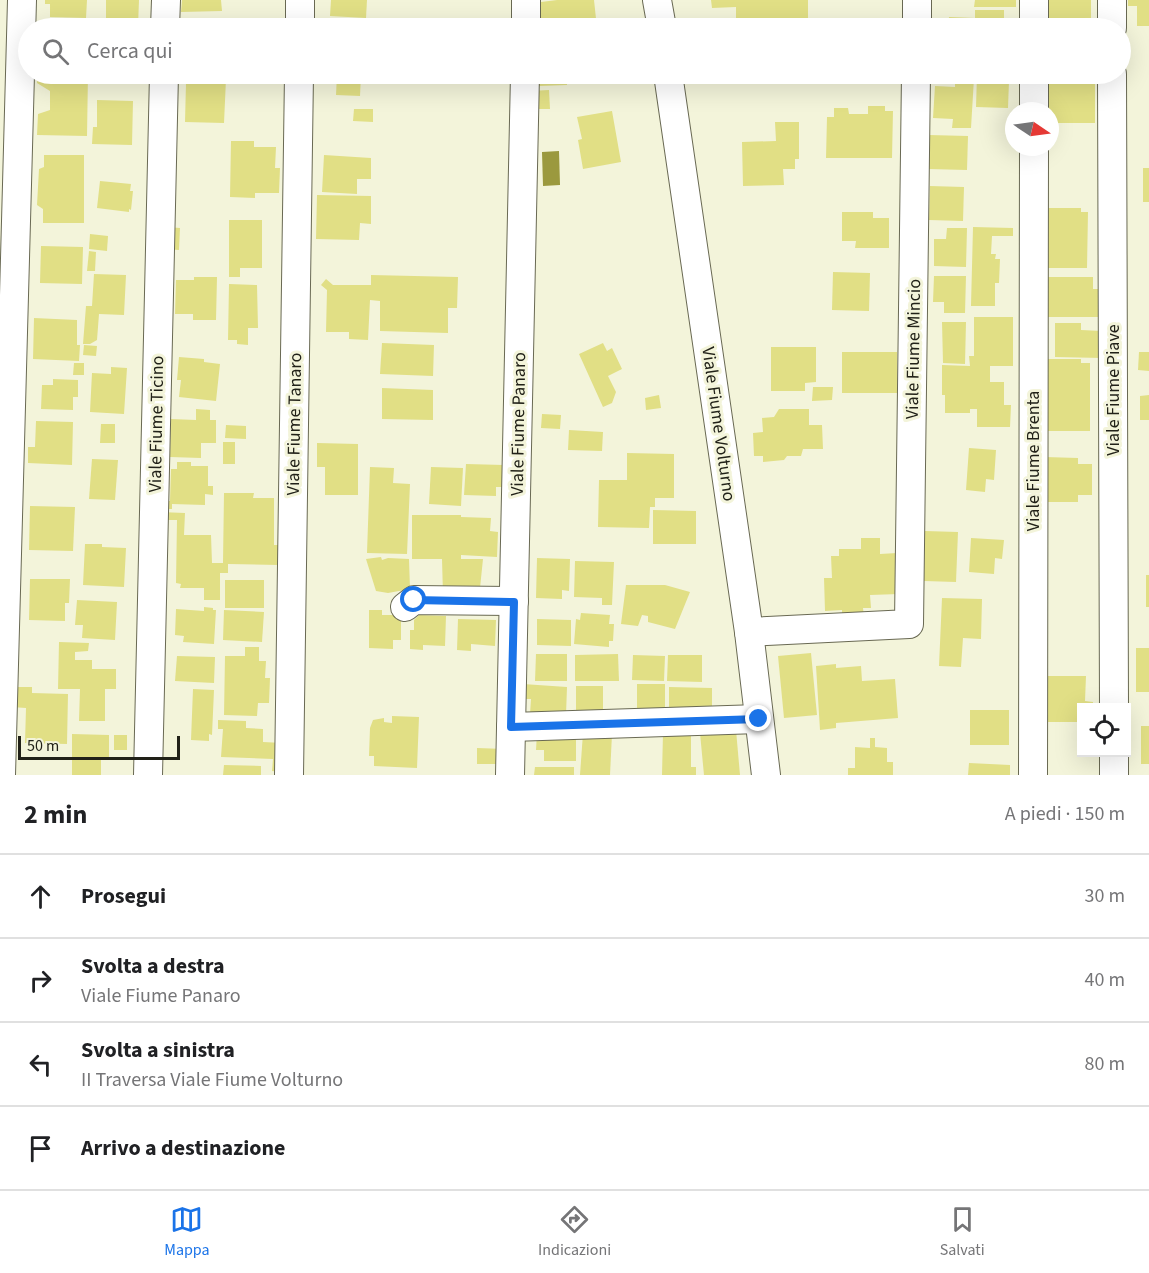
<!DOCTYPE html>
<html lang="it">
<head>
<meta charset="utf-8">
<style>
	:root { --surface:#fff; --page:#f2f2f2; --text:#202124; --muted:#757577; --line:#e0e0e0; --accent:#1a73e8 }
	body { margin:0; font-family:"Source Sans 3",sans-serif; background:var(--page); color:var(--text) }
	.controls { position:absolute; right:18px; bottom:18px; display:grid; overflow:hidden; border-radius:0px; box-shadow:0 6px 24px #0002 }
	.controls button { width:54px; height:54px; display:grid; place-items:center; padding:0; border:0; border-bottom:2px solid var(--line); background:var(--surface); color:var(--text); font:30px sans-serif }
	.compass { position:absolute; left:1005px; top:102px; width:54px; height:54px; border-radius:50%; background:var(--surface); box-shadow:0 6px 24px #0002; rotate:103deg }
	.scale { position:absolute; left:18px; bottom:15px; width:162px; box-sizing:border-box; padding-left:6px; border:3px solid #212118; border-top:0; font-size:16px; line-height:21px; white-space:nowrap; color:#212118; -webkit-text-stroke:4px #f3f4da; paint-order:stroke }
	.stop { position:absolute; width:18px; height:18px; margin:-14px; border:4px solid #1a73e8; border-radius:50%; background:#fff }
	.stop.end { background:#1a73e8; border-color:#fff; box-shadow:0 2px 6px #0008 }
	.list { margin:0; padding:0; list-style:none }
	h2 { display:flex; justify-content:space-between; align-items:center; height:78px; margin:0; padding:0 24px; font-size:26px }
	h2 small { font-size:20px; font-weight:400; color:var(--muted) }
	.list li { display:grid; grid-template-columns:39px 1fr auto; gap:18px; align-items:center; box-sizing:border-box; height:84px; padding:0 24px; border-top:2px solid var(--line) }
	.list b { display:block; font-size:22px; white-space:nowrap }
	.list p { margin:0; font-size:20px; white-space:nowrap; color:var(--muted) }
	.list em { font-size:20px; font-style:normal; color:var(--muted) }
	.icon { flex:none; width:33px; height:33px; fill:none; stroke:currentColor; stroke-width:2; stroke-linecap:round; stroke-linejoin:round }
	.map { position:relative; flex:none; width:1149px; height:775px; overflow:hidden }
	.search { position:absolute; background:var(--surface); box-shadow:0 6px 24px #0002; left:18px; right:18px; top:18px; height:66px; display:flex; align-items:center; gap:15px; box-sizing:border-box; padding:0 21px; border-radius:33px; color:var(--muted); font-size:22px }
	.sheet { height:414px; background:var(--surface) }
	nav { display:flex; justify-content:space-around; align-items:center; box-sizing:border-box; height:84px; border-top:2px solid var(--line); background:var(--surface); font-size:16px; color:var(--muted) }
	nav a { display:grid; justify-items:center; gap:3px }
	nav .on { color:var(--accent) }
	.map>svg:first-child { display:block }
	.water { fill:#9b993e }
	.building { fill:#e1df85 }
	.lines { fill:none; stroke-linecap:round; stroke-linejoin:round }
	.minor-casing { stroke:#696953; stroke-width:30 }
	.minor { stroke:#fff; stroke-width:28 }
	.route { stroke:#1a73e8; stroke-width:8 }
	.labels { text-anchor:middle; stroke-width:6; stroke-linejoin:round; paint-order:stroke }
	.street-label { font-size:18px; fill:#212118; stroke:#f3f4da }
</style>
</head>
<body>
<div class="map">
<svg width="1149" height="775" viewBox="0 0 1149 775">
	<rect width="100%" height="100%" fill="#f3f4da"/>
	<polygon class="water" points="559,151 560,185 543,186 542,152"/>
	<g class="building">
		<polygon points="45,0 87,0 86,18 50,17 50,4 45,4"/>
		<polygon points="106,0 139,0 138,26 106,25"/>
		<polygon points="182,0 221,0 222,11 181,12"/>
		<polygon points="331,0 367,0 366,18 330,16"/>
		<polygon points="557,0 594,0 597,28 537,28 533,3"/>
		<polygon points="711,0 808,0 808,28 736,28 736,7 712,8"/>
		<polygon points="975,0 1016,0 1016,7 974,7"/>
		<polygon points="1045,0 1091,0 1091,28 1044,28"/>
		<polygon points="1128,0 1149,0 1149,26 1137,26 1137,6 1128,6"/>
		<polygon points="975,10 1004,10 1004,23 1001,23 1001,28 982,28 982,20 973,20 973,28 948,28 949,17 975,18"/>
		<polygon points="225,23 225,28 187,28 191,24"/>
		<polygon points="31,24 49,24 68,27 31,28"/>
		<polygon points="38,74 88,74 87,136 37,135 38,114 50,110 50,91 37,83"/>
		<polygon points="337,74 361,74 360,96 336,95"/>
		<polygon points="539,74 566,74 567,85 539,86"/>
		<polygon points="977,74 1015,74 1015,81 1009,81 1008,108 976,107"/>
		<polygon points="1048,75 1095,76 1095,123 1050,123 1050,111 1048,111"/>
		<polygon points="955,77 974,78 971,128 952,128 953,119 933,118 935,86 955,87"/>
		<polygon points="208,78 226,79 224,123 185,122 186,83 208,83"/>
		<polygon points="549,90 550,109 531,109 530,91"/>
		<polygon points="97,100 133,101 132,145 92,144 93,127 97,127"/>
		<polygon points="868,106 885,106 885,111 893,111 892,158 826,158 827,117 834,117 834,108 848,108 849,114 868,114"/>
		<polygon points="354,109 373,109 373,122 353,121"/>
		<polygon points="612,111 621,162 583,169 578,140 582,139 577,117"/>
		<polygon points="775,122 799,122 799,159 795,159 795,169 783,169 784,185 743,186 742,142 776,141"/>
		<polygon points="929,135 968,136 967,170 928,169"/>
		<polygon points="231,141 254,141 254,147 276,147 275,168 280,168 279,193 255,193 255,198 230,197"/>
		<polygon points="44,155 84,155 84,223 43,223 43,209 37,205 39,169 44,167"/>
		<polygon points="324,155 371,158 371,179 357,179 357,194 322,192"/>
		<rect x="1143" y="168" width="6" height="34"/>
		<polygon points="100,181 131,184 130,191 133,191 131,210 129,209 129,212 97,208"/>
		<polygon points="930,186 964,187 963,221 929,220"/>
		<polygon points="317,195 371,196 371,224 360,223 359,240 316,239"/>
		<polygon points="1044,208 1081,208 1081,212 1088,212 1087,268 1044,268"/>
		<polygon points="842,212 873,212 873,218 889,218 889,248 855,248 856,241 842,241"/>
		<polygon points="229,220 262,220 262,268 240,268 240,277 229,277"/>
		<polygon points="167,227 180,228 179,250 165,249"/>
		<polygon points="973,227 1013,228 1013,236 992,236 991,254 996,254 995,259 1000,259 999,283 995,283 995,306 971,306"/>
		<polygon points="947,228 967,228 966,267 934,266 934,239 946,239"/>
		<polygon points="90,234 108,236 107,251 89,249"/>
		<polygon points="41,246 83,247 82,284 40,283"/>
		<polygon points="89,251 96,252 95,271 87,271"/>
		<polygon points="833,272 870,273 869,311 832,310"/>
		<polygon points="94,274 126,275 124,315 99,314 97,340 90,344 83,344 86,306 92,306"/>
		<polygon points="371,275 458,277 457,308 448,308 448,333 380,331 380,301 370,300 368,340 349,339 349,332 326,332 327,290 321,285 326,279 333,285 371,285"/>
		<polygon points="934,276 966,276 965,313 944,313 944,302 933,302"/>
		<polygon points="194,277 217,277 216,320 193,320 193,314 175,314 176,280 194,280"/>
		<polygon points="1046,277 1093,277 1093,289 1104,289 1104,317 1042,317"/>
		<polygon points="229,284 257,285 258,328 248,328 248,345 237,344 237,340 228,340"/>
		<polygon points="974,317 1013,317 1013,366 990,366 990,382 1004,382 1004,405 1011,405 1010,427 977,427 977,409 970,409 970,413 945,413 945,395 942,395 942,365 970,366 969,356 974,356"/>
		<polygon points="34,318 77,320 77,345 80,345 79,361 33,359"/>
		<polygon points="942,322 966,322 965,364 943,363"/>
		<polygon points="1055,323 1081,323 1081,330 1102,331 1102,358 1055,357"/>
		<polygon points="382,343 434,345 433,376 380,374"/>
		<polygon points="603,343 607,351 612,348 622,369 608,376 616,392 612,403 603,407 579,354"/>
		<polygon points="84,345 97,346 96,356 83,355"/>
		<polygon points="771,347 816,347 816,382 805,383 805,391 771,391"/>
		<rect x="842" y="352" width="55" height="41"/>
		<polygon points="1139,352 1149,352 1149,371 1138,370"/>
		<polygon points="179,357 204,359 204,362 220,364 216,401 179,397 181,380 177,380"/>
		<polygon points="1042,359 1081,359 1081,363 1090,363 1090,431 1042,431"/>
		<polygon points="74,363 84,363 84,375 73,375"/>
		<polygon points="111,367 127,368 124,414 90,412 92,373 111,374"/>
		<polygon points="53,379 78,380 78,397 73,397 73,410 41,409 42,385 53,385"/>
		<polygon points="813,387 833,387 832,400 812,401"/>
		<polygon points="382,388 433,390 433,420 382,419"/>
		<polygon points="659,395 661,408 646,410 645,398"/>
		<polygon points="1149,395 1149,420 1140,420 1140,396"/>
		<polygon points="196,409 210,410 210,420 216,420 216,443 201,443 201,458 170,457 171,419 196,420"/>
		<polygon points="779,409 809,409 809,425 822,425 823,449 803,449 801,456 787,456 784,460 763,462 763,456 754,456 753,433 763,432 762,418 774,417"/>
		<polygon points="542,414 561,415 560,429 541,428"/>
		<polygon points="36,421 73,422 72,465 28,463 28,447 35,447"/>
		<polygon points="101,424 115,424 115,443 100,443"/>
		<polygon points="226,425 246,426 246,439 225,438"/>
		<polygon points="569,430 603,432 602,451 568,450"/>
		<rect x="223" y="442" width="12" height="22"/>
		<polygon points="317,443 358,444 358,495 325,495 325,467 317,467"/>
		<polygon points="969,448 996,450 994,480 986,479 985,492 966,490"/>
		<polygon points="627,453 674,454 674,498 655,498 655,507 650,507 649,528 598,527 599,480 627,480"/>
		<polygon points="1045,457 1078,458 1078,464 1092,464 1092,495 1078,495 1078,502 1045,502"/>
		<polygon points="92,459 118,460 115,500 89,499"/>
		<polygon points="177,462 191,462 191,466 208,466 208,486 213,486 213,495 205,494 205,505 172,504 172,509 159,509 159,501 170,501 171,469 177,469"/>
		<polygon points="466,464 504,465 503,487 496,487 496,496 464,495"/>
		<polygon points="370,467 394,468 393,483 410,484 407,554 367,553"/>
		<polygon points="431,467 463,468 461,506 429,504"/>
		<polygon points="224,493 254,493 253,498 274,498 274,545 279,545 279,565 228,564 228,573 220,573 220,600 204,600 204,588 180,588 181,584 176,583 177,520 160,520 160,512 185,513 184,535 211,535 212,563 223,563"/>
		<polygon points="30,506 75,507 73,551 29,550"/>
		<polygon points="653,510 696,511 696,544 653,544"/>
		<polygon points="412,515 461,515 461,517 491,518 490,531 498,532 497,557 461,555 461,559 483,559 480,588 443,595 442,559 412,559"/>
		<polygon points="925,531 958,532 956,582 924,581"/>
		<polygon points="861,538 880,538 880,554 897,553 899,594 870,595 871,608 863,608 864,617 842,618 842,610 825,611 824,578 832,578 831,556 839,556 839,549 861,549"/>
		<polygon points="971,538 1004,540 1002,559 995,558 994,574 969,572"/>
		<polygon points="85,544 102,544 102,547 126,548 124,587 83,585"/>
		<polygon points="381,557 382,560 388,558 409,559 410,589 388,593 376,591 366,559"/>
		<polygon points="537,558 570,559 569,591 562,590 562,599 536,598"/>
		<polygon points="575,561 614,562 612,605 602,605 602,598 574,597"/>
		<rect x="1146" y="575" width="3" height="32"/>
		<polygon points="30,579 70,579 69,603 65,603 65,621 29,620"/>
		<rect x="225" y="580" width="39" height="28"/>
		<polygon points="626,585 665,585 690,592 675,629 648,622 648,616 642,615 638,626 621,624"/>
		<polygon points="942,598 982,599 981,639 963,638 961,667 939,666"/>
		<polygon points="77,600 117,602 115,640 82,638 83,625 75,625"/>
		<polygon points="204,607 213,608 213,610 216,610 214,644 183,642 184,636 175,635 176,609 204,611"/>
		<polygon points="224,610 264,612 262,642 223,640"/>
		<polygon points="369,610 382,610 382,615 401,615 401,640 393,640 393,649 369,648"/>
		<polygon points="581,613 610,615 609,624 614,624 613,641 609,641 609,647 574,644 576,619 580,620"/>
		<polygon points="419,615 446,616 445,646 423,645 423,650 410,649 410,630 414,630 414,620"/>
		<polygon points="458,619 496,620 495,646 471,644 471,651 457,650"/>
		<polygon points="537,619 571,620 571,646 537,645"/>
		<polygon points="59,642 89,643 88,651 75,652 75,660 92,660 92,669 116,669 116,689 105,689 105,721 79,721 80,689 58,689"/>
		<polygon points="245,647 259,647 259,661 266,661 265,678 270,678 269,703 258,703 257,716 224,715 225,656 245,656"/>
		<rect x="1136" y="648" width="13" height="44"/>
		<polygon points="811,653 817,715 784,718 778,656"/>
		<polygon points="536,654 567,654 567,681 535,681"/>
		<polygon points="618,654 619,681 575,681 575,655"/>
		<polygon points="633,655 665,656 664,681 632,680"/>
		<polygon points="668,655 702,655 702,682 667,681"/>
		<polygon points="177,656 215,657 214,683 175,681"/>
		<polygon points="836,664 836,668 861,666 862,681 895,679 898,718 836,723 836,728 820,730 816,666"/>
		<polygon points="1038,676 1086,676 1085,701 1093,702 1093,708 1082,708 1082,722 1045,722"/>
		<polygon points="523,684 567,687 566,715 530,714 531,699 522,699"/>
		<rect x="637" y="684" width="28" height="30"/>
		<rect x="576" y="686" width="27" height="31"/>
		<polygon points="12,687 32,687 32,693 68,694 67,744 25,743 26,708 11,707"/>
		<polygon points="669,687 712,688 712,714 669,713"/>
		<polygon points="193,689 214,690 212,735 209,734 209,741 191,740"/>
		<rect x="970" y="710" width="39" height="35"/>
		<polygon points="392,716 419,717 417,768 374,766 374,756 369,756 370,728 373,720 384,718 384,722 392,723"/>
		<polygon points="218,720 246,721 246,728 263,729 263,742 283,743 281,772 272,771 273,759 221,757 223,729 218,729"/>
		<rect x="1141" y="726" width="8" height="38"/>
		<polygon points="736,730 740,775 704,775 700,733"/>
		<polygon points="537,733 576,733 576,761 544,761 544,750 536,750"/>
		<polygon points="583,733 612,734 610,775 580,775"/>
		<polygon points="663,733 691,733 691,767 696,767 696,775 662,775"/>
		<polygon points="72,734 109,735 109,757 101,757 101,775 72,775"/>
		<rect x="114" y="735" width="13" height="15"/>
		<polygon points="870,738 875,738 875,747 887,748 887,762 893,762 893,775 848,775 848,768 855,768 855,747 870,748"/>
		<polygon points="477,748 505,749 505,764 477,764"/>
		<polygon points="969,763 1010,765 1010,775 968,775"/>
		<polygon points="224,765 261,766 261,775 223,775"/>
		<polygon points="535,767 574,767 574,775 534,775"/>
	</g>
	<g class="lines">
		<defs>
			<g id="minor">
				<polyline points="657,0 662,28"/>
				<polyline points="1112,0 1112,28"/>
				<polyline points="165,28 166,0"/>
				<polyline points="300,28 300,0"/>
				<polyline points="526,28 526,0"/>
				<polyline points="917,28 917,0"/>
				<polyline points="1034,28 1034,0"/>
				<polyline points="668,74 749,632 766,775"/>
				<polyline points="1112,74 1114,708"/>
				<polyline points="1034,111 1034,74"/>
				<polyline points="405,607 414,600 514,601"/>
				<polyline points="749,632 909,624 916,74"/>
				<polyline points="511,727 759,719"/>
				<polyline points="1114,752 1114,775"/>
				<polyline points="1,775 22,0"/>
				<polyline points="148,775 164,74"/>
				<polyline points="289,775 299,74"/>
				<polyline points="510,775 525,74"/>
				<polyline points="1033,775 1034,147"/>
			</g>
		</defs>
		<use href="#minor" class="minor-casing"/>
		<use href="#minor" class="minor"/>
	</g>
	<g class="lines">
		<polyline class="route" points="414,600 514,602 511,727 759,719"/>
	</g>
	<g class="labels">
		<g class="street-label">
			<text transform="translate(913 349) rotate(-89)" y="6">Viale Fiume Mincio</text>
			<text transform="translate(1113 390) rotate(-90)" y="6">Viale Fiume Piave</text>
			<text transform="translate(156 424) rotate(-89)" y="6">Viale Fiume Ticino</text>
			<text transform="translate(294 424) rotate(-89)" y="6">Viale Fiume Tanaro</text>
			<text transform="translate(518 424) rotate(-89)" y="6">Viale Fiume Panaro</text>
			<text transform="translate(719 424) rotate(82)" y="6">Viale Fiume Volturno</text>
			<text transform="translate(1033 461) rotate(-90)" y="6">Viale Fiume Brenta</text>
		</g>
	</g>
</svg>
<div class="controls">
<button><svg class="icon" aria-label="locate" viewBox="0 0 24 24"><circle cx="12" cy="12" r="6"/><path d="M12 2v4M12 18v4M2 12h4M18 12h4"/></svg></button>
</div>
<svg class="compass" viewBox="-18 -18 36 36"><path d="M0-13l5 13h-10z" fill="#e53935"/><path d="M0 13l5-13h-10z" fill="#757577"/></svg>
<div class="scale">50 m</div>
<div class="stop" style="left:414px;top:600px"></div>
<div class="stop end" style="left:759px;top:719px"></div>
<div class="search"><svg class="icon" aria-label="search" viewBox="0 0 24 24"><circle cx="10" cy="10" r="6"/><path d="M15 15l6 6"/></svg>Cerca qui</div>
</div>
<section class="sheet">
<h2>2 min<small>A piedi · 150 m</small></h2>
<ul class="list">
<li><svg class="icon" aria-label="ahead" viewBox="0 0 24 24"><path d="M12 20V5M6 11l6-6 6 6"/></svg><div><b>Prosegui</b></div><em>30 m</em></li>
<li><svg class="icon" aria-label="right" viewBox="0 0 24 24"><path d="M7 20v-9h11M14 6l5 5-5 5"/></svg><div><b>Svolta a destra</b><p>Viale Fiume Panaro</p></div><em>40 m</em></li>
<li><svg class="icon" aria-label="left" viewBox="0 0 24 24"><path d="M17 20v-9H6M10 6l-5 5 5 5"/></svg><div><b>Svolta a sinistra</b><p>II Traversa Viale Fiume Volturno</p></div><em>80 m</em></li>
<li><svg class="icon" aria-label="arrive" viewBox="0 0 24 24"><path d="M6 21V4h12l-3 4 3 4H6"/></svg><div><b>Arrivo a destinazione</b></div></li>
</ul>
</section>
<nav>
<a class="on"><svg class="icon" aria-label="map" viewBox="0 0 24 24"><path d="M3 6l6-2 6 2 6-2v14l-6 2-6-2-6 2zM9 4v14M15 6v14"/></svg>Mappa</a>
<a><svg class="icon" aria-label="directions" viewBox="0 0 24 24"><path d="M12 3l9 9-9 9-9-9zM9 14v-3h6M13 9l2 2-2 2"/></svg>Indicazioni</a>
<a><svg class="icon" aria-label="saved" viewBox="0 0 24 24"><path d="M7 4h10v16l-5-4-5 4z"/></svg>Salvati</a>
</nav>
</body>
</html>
